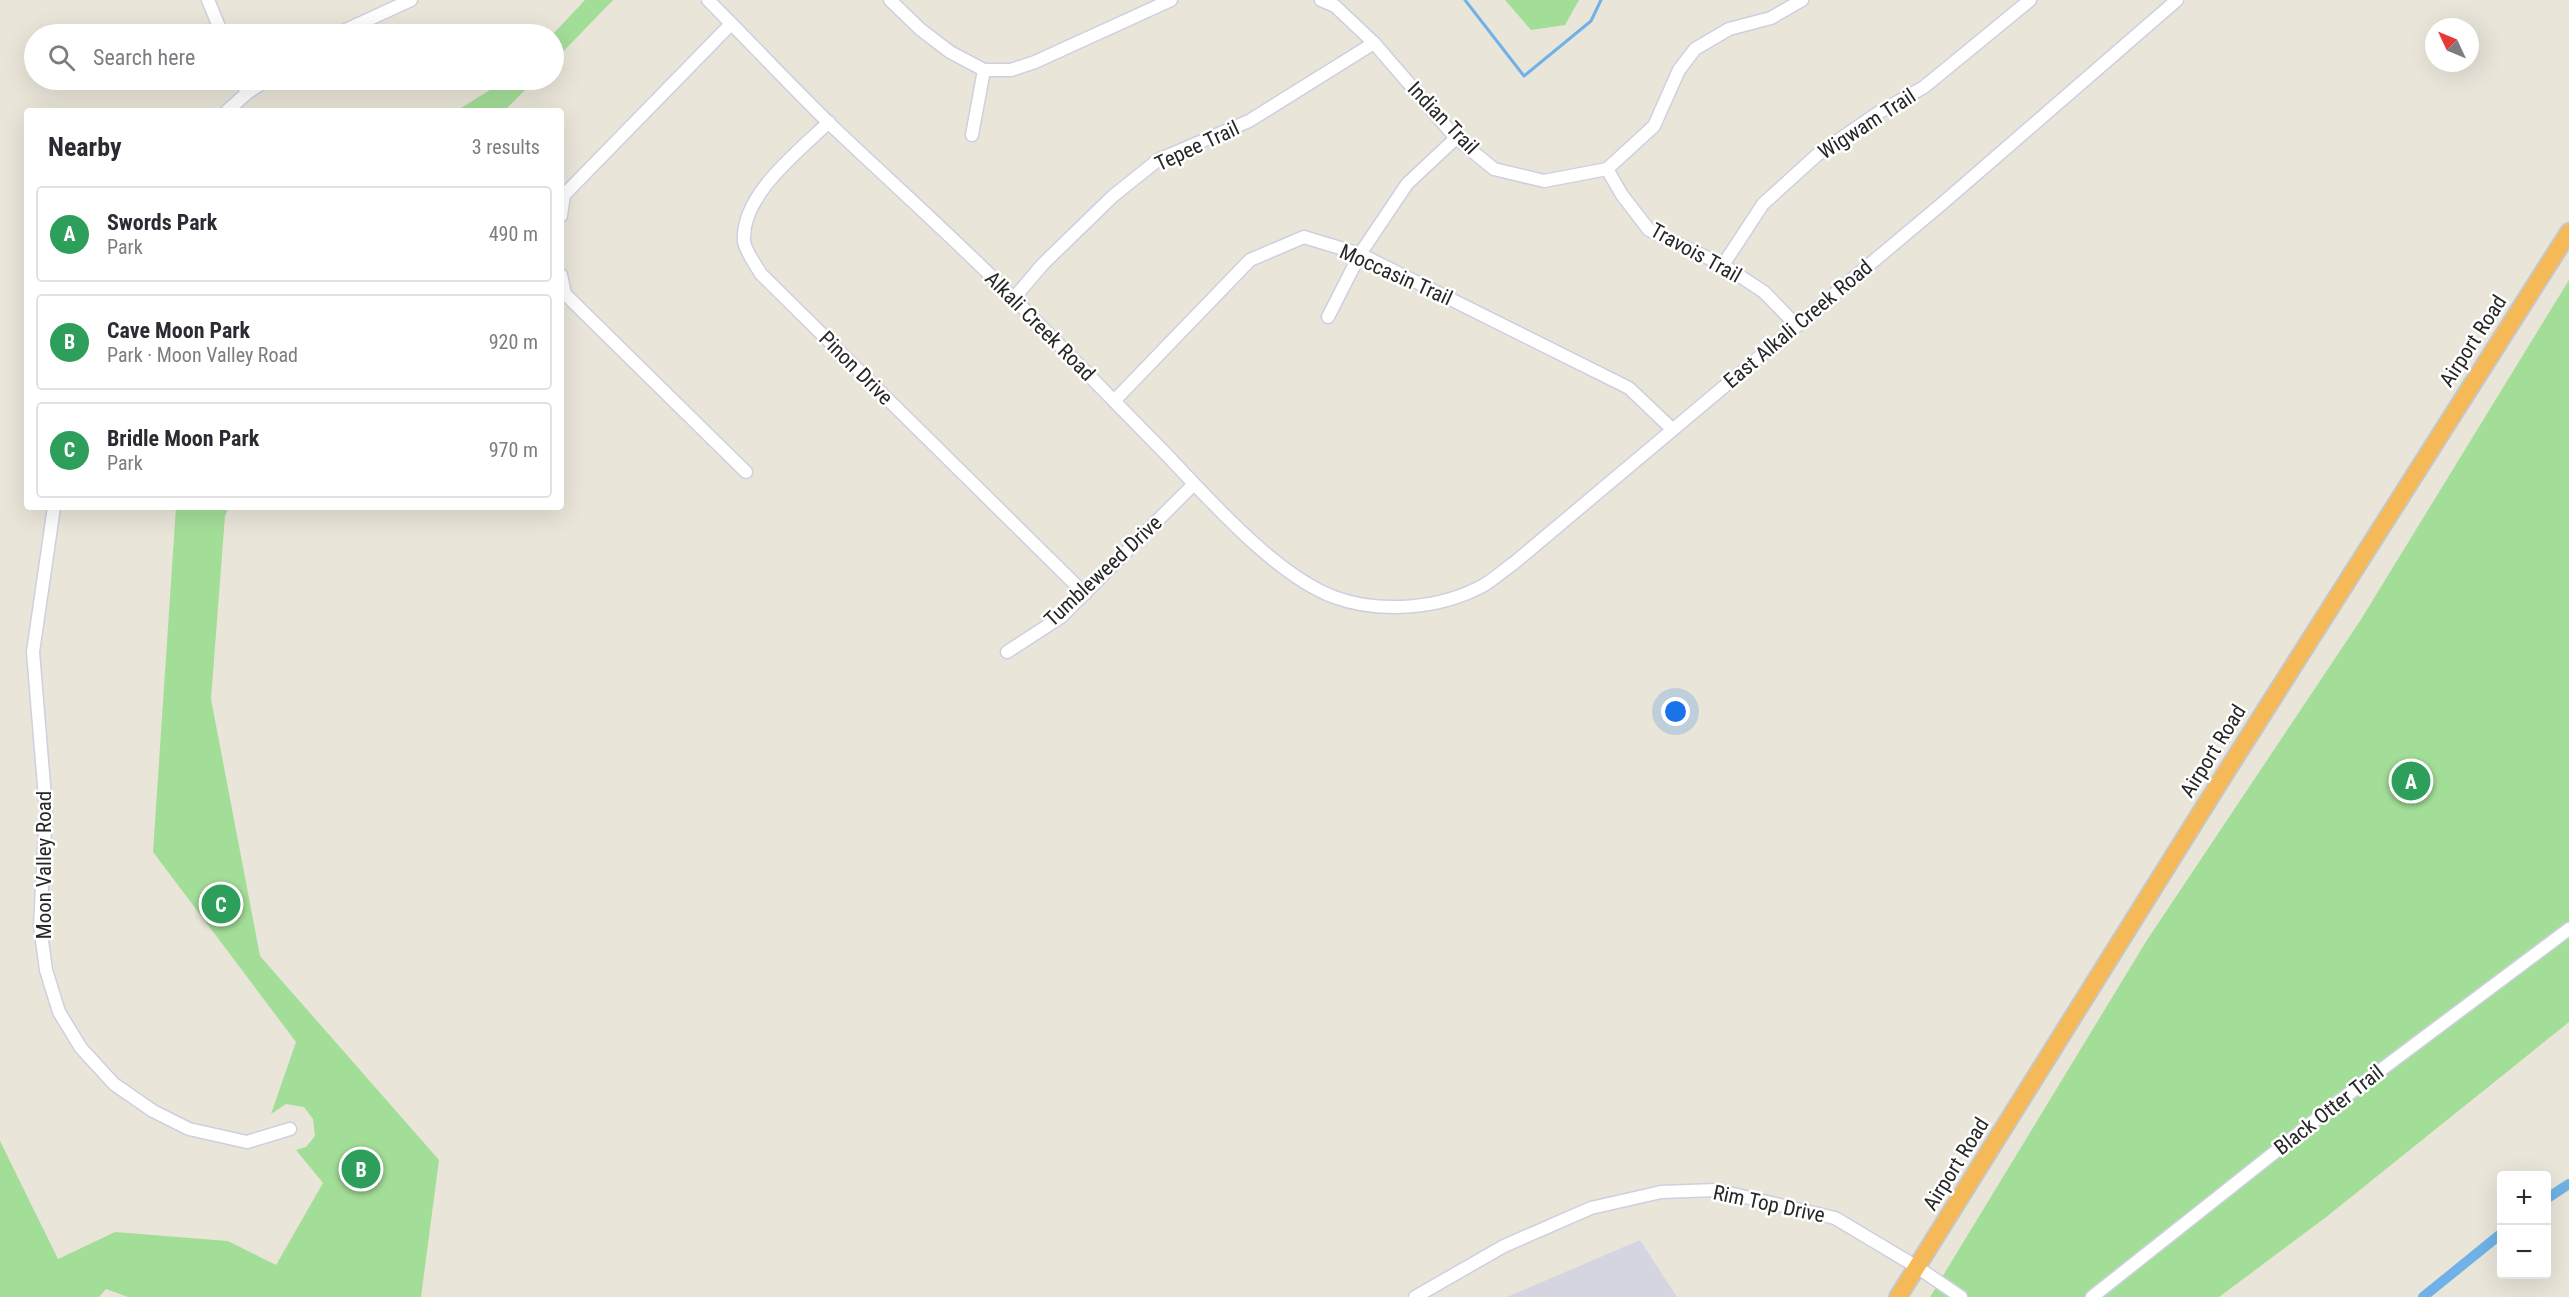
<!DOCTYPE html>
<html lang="en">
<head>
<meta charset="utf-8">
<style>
	:root { --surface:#fff; --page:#f2f2f3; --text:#2b2b33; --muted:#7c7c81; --line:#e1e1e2; --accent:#4040f0 }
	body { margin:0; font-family:"Roboto Condensed",sans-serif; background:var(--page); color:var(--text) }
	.controls { position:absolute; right:18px; bottom:18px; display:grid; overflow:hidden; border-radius:6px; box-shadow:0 6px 24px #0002 }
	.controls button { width:54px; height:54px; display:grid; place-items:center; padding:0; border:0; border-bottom:2px solid var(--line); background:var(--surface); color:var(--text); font:30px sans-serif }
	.compass { position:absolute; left:2425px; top:18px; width:54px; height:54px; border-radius:50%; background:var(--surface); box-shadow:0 6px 24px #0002; rotate:314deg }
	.you { position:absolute; left:1676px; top:712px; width:21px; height:21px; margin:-15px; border:4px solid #fff; border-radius:50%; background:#1a73e8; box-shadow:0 0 0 9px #1a73e833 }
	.badge { display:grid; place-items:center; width:39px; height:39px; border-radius:50%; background:var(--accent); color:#fff; font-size:20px; font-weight:700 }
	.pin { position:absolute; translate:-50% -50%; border:3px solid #fff; box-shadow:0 2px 6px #0006 }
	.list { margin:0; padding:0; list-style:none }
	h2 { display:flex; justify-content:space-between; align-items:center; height:78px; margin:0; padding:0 24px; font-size:26px }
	h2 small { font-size:20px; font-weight:400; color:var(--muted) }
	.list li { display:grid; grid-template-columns:39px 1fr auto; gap:18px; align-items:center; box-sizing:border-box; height:96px; margin:0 12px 12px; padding:0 12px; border:2px solid var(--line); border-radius:6px }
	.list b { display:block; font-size:22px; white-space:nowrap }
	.list p { margin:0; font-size:20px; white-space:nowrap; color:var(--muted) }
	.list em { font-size:20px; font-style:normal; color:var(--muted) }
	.icon { flex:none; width:33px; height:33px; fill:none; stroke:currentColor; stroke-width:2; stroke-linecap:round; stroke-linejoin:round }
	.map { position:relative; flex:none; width:2569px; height:1297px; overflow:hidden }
	.search { position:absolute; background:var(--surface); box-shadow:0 6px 24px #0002; left:24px; top:24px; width:540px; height:66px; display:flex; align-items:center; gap:15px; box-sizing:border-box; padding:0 21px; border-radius:33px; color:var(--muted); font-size:22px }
	.panel { position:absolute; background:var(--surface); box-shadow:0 6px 24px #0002; left:24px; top:108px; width:540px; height:402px; border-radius:6px }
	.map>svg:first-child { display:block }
	.airport { fill:#d5d5e2 }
	.green { fill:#a3de98 }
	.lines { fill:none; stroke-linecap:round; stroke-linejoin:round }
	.stream { stroke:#70b2e7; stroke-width:3 }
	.canal { stroke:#70b2e7; stroke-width:10 }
	.minor-casing { stroke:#cfcfe0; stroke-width:15 }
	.highway-casing { stroke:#c7c7c7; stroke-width:20 }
	.minor { stroke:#fff; stroke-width:12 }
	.highway { stroke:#f5b958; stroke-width:16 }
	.labels { text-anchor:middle; stroke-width:5; stroke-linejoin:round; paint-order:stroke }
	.street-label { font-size:21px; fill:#272727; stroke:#fff }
</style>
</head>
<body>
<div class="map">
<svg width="2569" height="1297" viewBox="0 0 2569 1297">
	<rect width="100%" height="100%" fill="#e9e5d9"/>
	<polygon class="airport" points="1640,1240 1677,1297 1507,1297"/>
	<g class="green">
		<polygon points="585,0 613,0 554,61 553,34"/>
		<polygon points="1505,0 1579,0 1565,25 1531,30"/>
		<polygon points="506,80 535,80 504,111 456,111"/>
		<polygon points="2569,280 2569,1022 2325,1218 2219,1297 1930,1297 2147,940 2360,621"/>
		<polygon points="176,507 229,507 225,516 211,699 260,956 439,1160 421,1297 128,1297 106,1289 99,1297 0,1297 0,1141 58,1259 115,1232 228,1241 276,1265 323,1183 296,1150 306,1147 315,1136 313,1119 304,1107 286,1104 271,1114 296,1042 153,852"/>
	</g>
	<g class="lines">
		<polyline class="stream" points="1465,0 1524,76 1591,21 1601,0"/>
		<g class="canal">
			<polyline points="2546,1199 2569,1184"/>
			<polyline points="2423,1297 2502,1233"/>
		</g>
		<defs>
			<g id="minor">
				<polyline points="208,0 222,34"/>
				<path d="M708,0C749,41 789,84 831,125C895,186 962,245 1024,309C1071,357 1118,405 1165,453C1209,499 1275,575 1334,597C1380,614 1441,609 1484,585C1494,579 1504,570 1514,563L1944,202L2177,0"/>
				<polyline points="890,0 920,29 950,52 984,70 1011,70 1035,62 1171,0"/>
				<polyline points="1321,0 1335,6 1374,43 1456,138 1494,169 1544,181 1607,169 1654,126 1679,70 1695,49 1729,29 1771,18 1802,0"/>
				<polyline points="337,34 411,0"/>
				<polyline points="241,80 247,93"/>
				<polyline points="227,111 247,93 267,80"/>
				<path d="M829,122C799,151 741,195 744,241C745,251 756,265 761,274L1085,594"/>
				<polyline points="972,135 984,70"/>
				<polyline points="1607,169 1622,195 1649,230 1723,265 1764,292 1797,326"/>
				<polyline points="561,216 564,195 731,24"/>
				<polyline points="1723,265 1763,204 1817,155 1878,113 1924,87 2030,0"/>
				<polyline points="561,275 565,294 746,472"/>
				<polyline points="1014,298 1043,264 1113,196 1158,160 1249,121 1374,43"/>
				<polyline points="1328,317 1360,254 1407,184 1456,138"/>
				<polyline points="1114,401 1250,260 1304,237 1360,254 1629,388 1672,429"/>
				<polyline points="54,507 33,652 46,810 40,926 46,970 59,1012 81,1048 114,1084 153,1111 189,1129 247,1142 290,1129"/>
				<polyline points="1007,652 1061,617 1194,484"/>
				<polyline points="1415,1297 1504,1246 1591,1208 1661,1192 1716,1190 1835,1218 1917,1267 1961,1297"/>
				<polyline points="2092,1297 2342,1099 2569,929"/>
			</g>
			<polyline id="highway" points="1898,1297 2228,769 2569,232"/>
		</defs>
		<use href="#minor" class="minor-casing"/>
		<use href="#highway" class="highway-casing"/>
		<use href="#minor" class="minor"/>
		<use href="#highway" class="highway"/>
	</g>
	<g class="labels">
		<g class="street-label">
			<text transform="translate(1443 118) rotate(46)" y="7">Indian Trail</text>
			<text transform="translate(1867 124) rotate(-33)" y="7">Wigwam Trail</text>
			<text transform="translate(1197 146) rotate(-25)" y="7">Tepee Trail</text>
			<text transform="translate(1696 253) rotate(29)" y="7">Travois Trail</text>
			<text transform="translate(1396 275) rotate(24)" y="7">Moccasin Trail</text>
			<text transform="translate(1798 324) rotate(-40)" y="7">East Alkali Creek Road</text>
			<text transform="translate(1040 326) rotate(45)" y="7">Alkali Creek Road</text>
			<text transform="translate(2473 341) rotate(-57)" y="7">Airport Road</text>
			<text transform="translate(856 368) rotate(45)" y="7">Pinon Drive</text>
			<text transform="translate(1103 571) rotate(-43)" y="7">Tumbleweed Drive</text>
			<text transform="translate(2213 751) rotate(-58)" y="7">Airport Road</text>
			<text transform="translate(44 865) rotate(-90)" y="7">Moon Valley Road</text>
			<text transform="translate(2329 1110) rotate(-38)" y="7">Black Otter Trail</text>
			<text transform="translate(1956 1164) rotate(-58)" y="7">Airport Road</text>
			<text transform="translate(1769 1204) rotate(12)" y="7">Rim Top Drive</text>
		</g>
	</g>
</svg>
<div class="controls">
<button>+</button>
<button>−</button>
</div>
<svg class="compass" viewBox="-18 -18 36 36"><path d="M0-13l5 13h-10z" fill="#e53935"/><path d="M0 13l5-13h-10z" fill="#7c7c81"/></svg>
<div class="you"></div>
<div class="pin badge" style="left:2411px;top:781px;background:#2e9e5b">A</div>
<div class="pin badge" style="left:361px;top:1169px;background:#2e9e5b">B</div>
<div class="pin badge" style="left:221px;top:904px;background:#2e9e5b">C</div>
<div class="search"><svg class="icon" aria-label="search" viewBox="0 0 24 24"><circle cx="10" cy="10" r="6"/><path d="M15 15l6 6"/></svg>Search here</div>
<section class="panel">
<h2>Nearby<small>3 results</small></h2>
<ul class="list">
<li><span class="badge" style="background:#2e9e5b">A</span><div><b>Swords Park</b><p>Park</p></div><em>490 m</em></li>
<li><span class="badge" style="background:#2e9e5b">B</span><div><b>Cave Moon Park</b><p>Park · Moon Valley Road</p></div><em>920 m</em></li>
<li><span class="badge" style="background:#2e9e5b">C</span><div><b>Bridle Moon Park</b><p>Park</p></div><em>970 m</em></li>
</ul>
</section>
</div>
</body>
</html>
